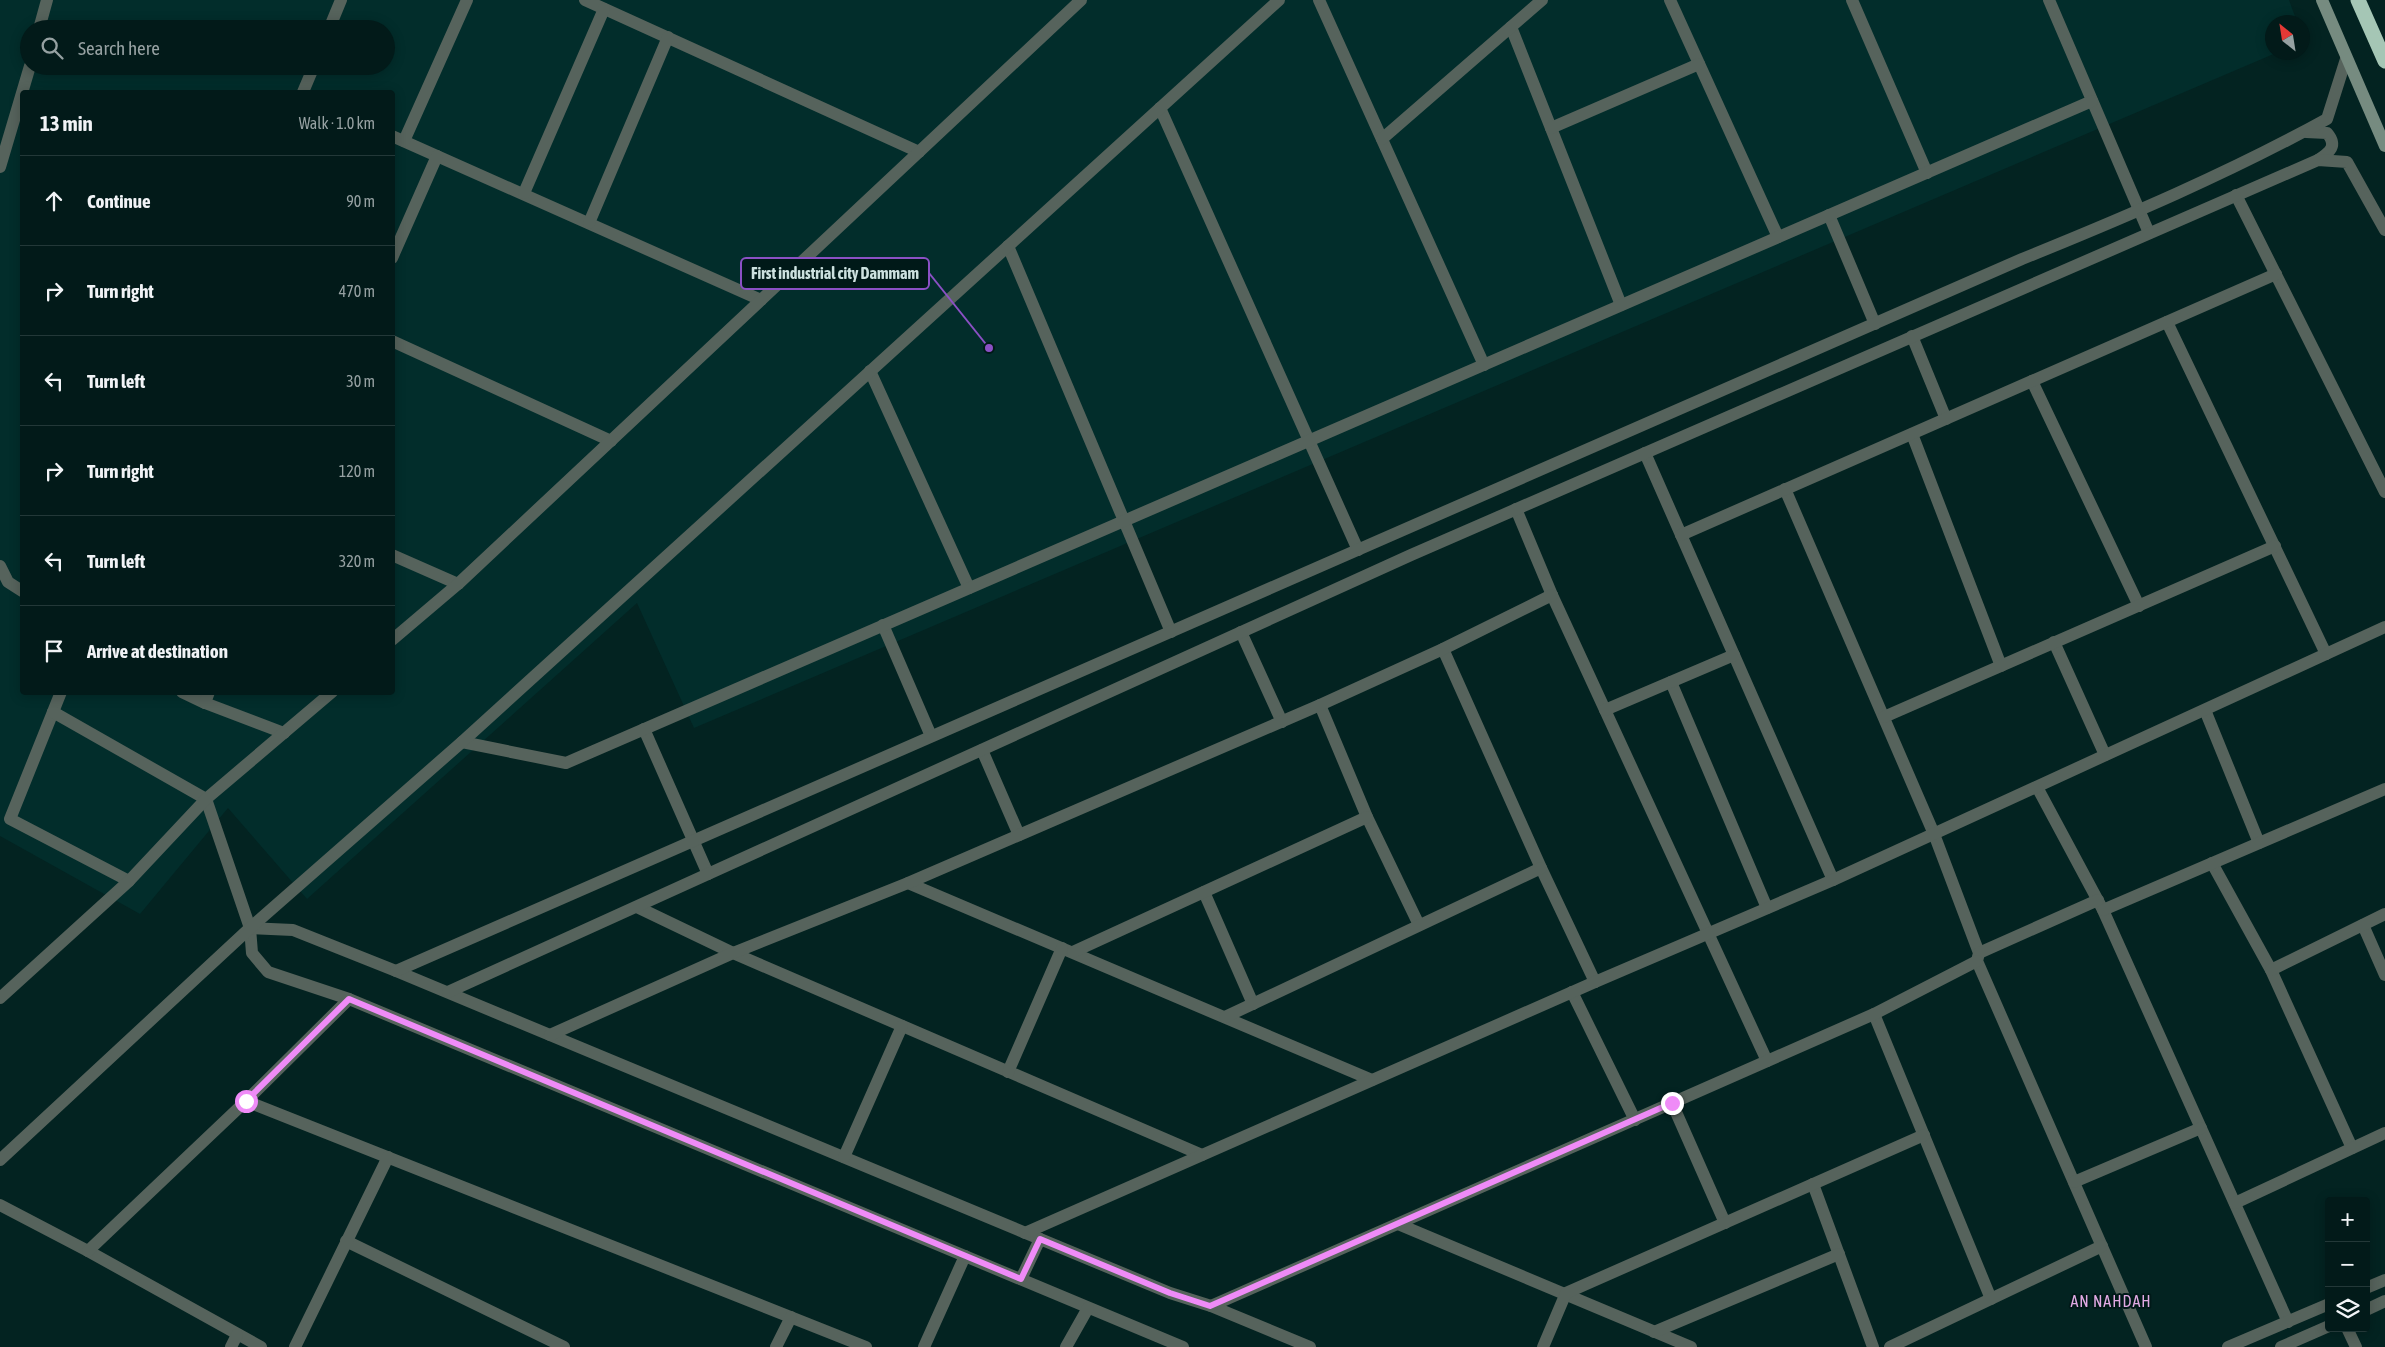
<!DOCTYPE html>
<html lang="en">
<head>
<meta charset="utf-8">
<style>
	:root { --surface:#021a19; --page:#102726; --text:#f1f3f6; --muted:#96a1a2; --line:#233838 }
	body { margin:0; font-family:"Asap Condensed",sans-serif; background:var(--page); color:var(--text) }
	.controls { position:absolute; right:15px; bottom:15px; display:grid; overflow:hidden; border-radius:5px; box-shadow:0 2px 12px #0003 }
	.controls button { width:45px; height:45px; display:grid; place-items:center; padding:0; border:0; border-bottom:1px solid var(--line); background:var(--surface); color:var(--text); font:25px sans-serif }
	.compass { position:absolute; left:2265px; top:15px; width:45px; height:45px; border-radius:50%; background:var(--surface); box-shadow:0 2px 12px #0003; rotate:330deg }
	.stop { position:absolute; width:15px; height:15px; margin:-11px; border:4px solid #ef8bf7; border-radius:50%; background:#fff }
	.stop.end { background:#ef8bf7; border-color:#fff; box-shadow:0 1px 5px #0008 }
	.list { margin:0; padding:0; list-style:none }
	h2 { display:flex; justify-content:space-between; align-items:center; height:65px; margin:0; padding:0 20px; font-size:21px }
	h2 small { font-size:16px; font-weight:400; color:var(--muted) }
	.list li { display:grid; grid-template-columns:32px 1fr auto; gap:15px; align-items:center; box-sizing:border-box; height:90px; padding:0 20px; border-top:1px solid var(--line) }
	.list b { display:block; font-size:19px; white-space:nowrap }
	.list em { font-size:16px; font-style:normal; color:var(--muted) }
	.icon { flex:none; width:28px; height:28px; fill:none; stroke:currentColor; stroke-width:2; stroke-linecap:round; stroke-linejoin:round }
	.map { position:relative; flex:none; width:2385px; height:1347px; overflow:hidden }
	.search { position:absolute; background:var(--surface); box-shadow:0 2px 12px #0003; left:20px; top:20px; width:375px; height:55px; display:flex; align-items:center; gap:12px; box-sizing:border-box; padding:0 18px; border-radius:28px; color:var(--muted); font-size:19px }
	.panel { position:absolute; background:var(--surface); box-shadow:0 2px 12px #0003; left:20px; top:90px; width:375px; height:605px; border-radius:5px }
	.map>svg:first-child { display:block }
	.built { fill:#022d2b; fill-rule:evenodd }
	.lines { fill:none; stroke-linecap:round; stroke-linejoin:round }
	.street { stroke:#56635c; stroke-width:12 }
	.secondary { stroke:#768b80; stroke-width:12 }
	.highway { stroke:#a5c6b5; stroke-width:15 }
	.route { stroke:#ef8bf7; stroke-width:6 }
	.labels { text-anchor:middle; stroke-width:4; stroke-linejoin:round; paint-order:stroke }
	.neighbourhood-label { font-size:16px; letter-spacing:1px; fill:#e1aae4; stroke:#001918 }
	.leader { fill:none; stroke:#8b50c5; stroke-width:2 }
	.callout-dot { fill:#8b50c5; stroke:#001918; stroke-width:2 }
	.callout { fill:#001918; stroke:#8b50c5; stroke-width:2 }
	.callout-label { font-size:16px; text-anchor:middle; font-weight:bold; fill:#cce1df }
</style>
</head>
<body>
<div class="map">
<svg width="2385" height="1347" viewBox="0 0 2385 1347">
	<rect width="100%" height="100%" fill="#032321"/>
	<path class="built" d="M0,0H2289L2297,22H2272V52L2276,53L694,728L637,603L307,899L228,808L140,914L0,836ZM29,29H386V66H29ZM22,92H392V692H22Z"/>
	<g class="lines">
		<g class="street">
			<polyline points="585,0 919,152"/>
			<polyline points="1319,0 1484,365"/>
			<polyline points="1670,0 1778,237"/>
			<polyline points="1852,0 1927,173"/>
			<polyline points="2049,0 2149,233"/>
			<polyline points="1511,27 1621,305"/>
			<polyline points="39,29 47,0"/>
			<polyline points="329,29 341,0"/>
			<polyline points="303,92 314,66"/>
			<polyline points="1160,108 1358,550"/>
			<polyline points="1551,128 1699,64"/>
			<path d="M2306,132L2327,133C2338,146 2330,152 2318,160"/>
			<polyline points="392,136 761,300"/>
			<polyline points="1382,139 1542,0"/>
			<polyline points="404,141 467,0"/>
			<polyline points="0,167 30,66"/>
			<polyline points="524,193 604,9"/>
			<polyline points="2236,195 2385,492"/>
			<polyline points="1829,215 1875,324"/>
			<polyline points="589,223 668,37"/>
			<polyline points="1008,246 1171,632"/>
			<polyline points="392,258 437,156"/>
			<polyline points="2167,322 2326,654"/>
			<polyline points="1912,336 1946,419"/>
			<polyline points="392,341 611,441"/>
			<polyline points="870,371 969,588"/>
			<polyline points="2032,381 2139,606"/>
			<polyline points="1912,434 2001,666"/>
			<polyline points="1645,453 1833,880"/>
			<polyline points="1785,489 1934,834 1979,953 1977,961 2146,1347"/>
			<polyline points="1516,509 1552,595 1767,1061"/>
			<polyline points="1681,535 2276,274"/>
			<polyline points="392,555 458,584"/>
			<polyline points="0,566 8,582 22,591"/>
			<polyline points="883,625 931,736"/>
			<polyline points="1241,632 1282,722"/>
			<polyline points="392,640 458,584 1081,0"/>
			<polyline points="2054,642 2105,755"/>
			<polyline points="1443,649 1541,868 1595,982"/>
			<polyline points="1671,682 1767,908"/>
			<polyline points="61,692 10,819 129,881"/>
			<polyline points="182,692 205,703"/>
			<polyline points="209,692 205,703 284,733"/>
			<polyline points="1320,705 1367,817 1419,925"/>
			<polyline points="1605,710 1734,655"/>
			<polyline points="2205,710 2259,843"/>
			<polyline points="53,712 206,799 250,928 252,953 268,972 349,999 1183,1347"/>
			<polyline points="1884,717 2275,546"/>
			<polyline points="644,729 708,874"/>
			<polyline points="462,742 566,763 2092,101"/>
			<polyline points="982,750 1019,835"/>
			<polyline points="2037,787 2103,910 2288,1322"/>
			<polyline points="2212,863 2271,970 2352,1148"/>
			<polyline points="908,883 1372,1080"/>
			<polyline points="1204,892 1253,1004"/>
			<polyline points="637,907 733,953 1202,1155"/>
			<polyline points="2103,910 2385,789"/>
			<polyline points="2363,925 2385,975"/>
			<polyline points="250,928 293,930 396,971 1170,1293 1211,1306 1310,1347"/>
			<polyline points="1073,952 1367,817"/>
			<polyline points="1979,953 2098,900"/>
			<polyline points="2271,970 2385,914"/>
			<path d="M396,971L2022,259C2126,217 2229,173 2327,119L2346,59"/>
			<polyline points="448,992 1411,555 2318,160 2347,162 2385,230"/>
			<polyline points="1572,992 1635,1120"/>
			<polyline points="0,998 129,881 206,799 332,692"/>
			<polyline points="1874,1014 1991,1299"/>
			<polyline points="1225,1017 1541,868"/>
			<polyline points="550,1035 733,953 908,883 1320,705 1443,649 1552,595"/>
			<polyline points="1008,1072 1062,948"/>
			<polyline points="246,1101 866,1347"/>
			<polyline points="1672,1103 1725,1223"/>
			<polyline points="844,1157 902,1026"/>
			<polyline points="0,1160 250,928 462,742 1279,0"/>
			<polyline points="2074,1182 2201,1128"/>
			<polyline points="1813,1184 1873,1347"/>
			<polyline points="2235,1203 2385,1133"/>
			<polyline points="0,1205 88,1251 261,1347"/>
			<polyline points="1398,1224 1691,1347"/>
			<polyline points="1025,1233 1595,982 1833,880 2385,627"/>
			<polyline points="346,1241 564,1347"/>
			<polyline points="88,1251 246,1101 349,999"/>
			<polyline points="1021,1279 1040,1239"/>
			<polyline points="2366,1288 2385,1280"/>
			<polyline points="1211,1306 1874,1014 1977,961"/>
			<polyline points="2366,1310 2385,1301"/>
			<polyline points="2347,1328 2356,1347"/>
			<polyline points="1654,1332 1839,1254"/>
			<polyline points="231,1347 237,1335"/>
			<polyline points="295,1347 388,1157"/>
			<polyline points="776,1347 791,1317"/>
			<polyline points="924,1347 965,1256"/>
			<polyline points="1066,1347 1088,1308"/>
			<polyline points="1543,1347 1566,1293 1924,1135"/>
			<polyline points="1890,1347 2102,1246"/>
			<polyline points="2228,1347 2329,1304"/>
			<polyline points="2281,1347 2329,1326"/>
		</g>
		<polyline class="secondary" points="2322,0 2385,146"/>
		<polyline class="highway" points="2358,0 2385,61"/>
	</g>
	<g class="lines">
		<polyline class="route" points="246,1101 349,999 1021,1279 1040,1239 1170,1293 1210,1306 1672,1103"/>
	</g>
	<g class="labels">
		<g class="neighbourhood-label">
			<text x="2111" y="1307">AN NAHDAH</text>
		</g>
	</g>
	<path class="leader" d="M989 348L929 273"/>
	<circle class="callout-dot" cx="989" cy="348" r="5"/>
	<rect class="callout" x="741" y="258" width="188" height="31" rx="5"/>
	<g class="callout-label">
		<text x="835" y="279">First industrial city Dammam</text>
	</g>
</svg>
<div class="controls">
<button>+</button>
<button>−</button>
<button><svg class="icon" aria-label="layers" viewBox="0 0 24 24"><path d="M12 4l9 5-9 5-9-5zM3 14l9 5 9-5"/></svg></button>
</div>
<svg class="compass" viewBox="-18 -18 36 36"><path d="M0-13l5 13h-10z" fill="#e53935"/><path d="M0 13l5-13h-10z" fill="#96a1a2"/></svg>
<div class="stop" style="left:246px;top:1101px"></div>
<div class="stop end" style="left:1672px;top:1103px"></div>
<div class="search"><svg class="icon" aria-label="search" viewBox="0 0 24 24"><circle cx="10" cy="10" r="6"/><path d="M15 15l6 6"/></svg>Search here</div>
<section class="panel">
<h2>13 min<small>Walk · 1.0 km</small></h2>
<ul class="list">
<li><svg class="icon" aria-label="ahead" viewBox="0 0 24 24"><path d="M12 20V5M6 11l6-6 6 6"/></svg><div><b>Continue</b></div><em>90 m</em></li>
<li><svg class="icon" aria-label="right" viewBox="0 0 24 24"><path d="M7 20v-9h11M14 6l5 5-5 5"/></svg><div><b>Turn right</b></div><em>470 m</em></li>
<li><svg class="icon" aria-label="left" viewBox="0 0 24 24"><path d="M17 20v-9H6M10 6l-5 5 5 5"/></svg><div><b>Turn left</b></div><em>30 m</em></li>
<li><svg class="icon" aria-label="right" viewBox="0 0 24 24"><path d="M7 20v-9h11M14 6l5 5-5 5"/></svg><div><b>Turn right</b></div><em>120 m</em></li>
<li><svg class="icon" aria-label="left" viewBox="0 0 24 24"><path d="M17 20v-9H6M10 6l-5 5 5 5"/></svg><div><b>Turn left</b></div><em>320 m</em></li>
<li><svg class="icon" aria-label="arrive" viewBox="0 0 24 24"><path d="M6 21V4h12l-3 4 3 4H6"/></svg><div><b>Arrive at destination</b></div></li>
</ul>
</section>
</div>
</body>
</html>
